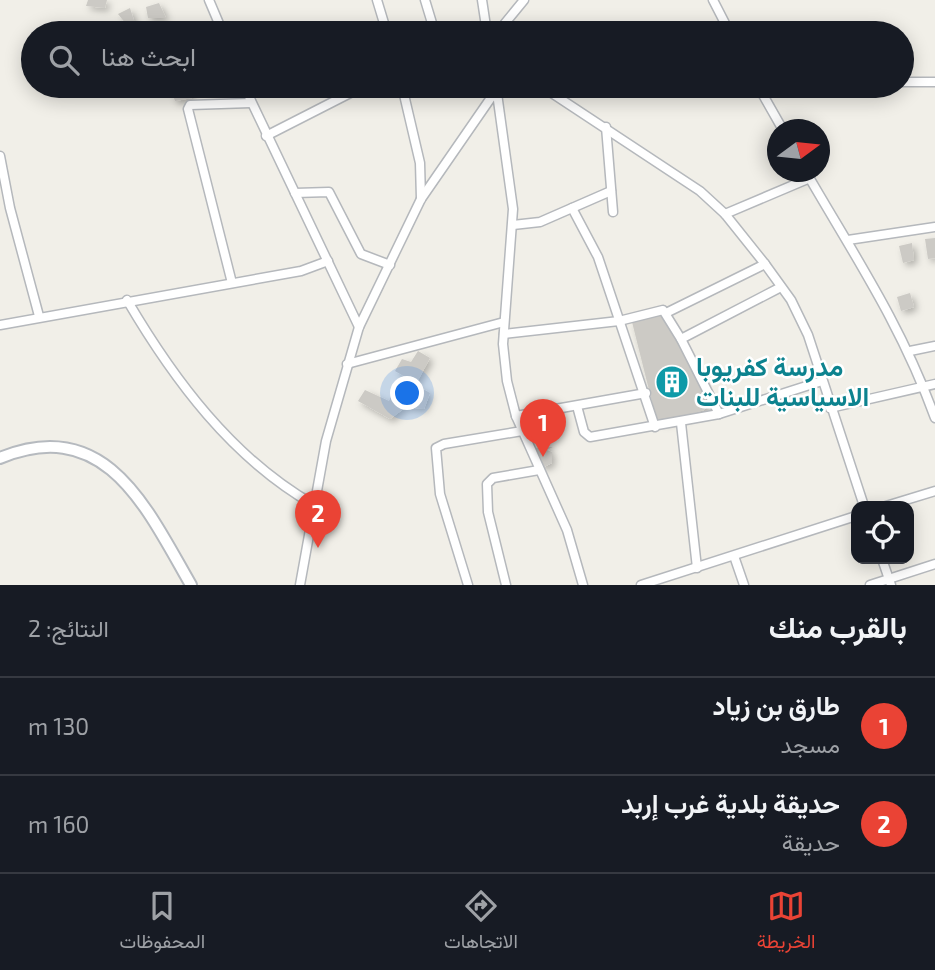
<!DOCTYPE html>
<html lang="ar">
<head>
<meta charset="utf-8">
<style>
	:root { --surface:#171b24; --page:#20242c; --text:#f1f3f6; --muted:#9ea1a6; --line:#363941; --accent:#ea4335 }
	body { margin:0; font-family:"Exo 2",Vazirmatn,sans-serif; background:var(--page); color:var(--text); direction:rtl }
	.controls { position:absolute; right:21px; bottom:21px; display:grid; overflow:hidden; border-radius:14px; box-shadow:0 4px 18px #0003 }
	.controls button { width:63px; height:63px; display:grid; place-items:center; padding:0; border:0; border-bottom:2px solid var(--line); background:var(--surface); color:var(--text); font:35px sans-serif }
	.compass { position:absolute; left:767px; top:119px; width:63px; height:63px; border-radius:50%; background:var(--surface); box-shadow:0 4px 18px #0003; rotate:75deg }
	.you { position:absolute; left:408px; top:394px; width:24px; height:24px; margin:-18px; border:5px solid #fff; border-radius:50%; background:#1a73e8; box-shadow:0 0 0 10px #1a73e833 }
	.badge { display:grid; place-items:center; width:46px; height:46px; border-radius:50%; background:var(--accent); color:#fff; font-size:23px; font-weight:700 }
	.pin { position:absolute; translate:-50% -58px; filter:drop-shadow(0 2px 4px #0008) }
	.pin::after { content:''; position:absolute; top:37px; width:24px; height:21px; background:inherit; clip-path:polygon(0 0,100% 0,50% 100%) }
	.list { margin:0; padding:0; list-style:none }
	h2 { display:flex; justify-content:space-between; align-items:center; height:91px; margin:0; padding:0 28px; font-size:30px }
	h2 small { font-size:23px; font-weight:400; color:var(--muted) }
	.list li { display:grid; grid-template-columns:46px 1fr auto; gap:21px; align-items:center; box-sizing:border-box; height:98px; padding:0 28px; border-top:2px solid var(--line) }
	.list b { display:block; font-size:26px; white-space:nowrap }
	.list p { margin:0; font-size:23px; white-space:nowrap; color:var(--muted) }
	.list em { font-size:23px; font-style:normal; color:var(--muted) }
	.icon { flex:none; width:38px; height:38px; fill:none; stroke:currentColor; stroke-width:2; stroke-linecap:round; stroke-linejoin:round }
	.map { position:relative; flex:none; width:935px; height:585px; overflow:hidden; direction:ltr }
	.search { position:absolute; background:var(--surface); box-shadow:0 4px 18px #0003; left:21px; right:21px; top:21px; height:77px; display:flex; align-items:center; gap:18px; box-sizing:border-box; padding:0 24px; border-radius:38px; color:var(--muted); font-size:26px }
	.sheet { height:287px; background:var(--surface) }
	nav { display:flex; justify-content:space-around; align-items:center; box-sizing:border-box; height:98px; border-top:2px solid var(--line); background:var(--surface); font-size:19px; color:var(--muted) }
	nav a { display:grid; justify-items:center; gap:4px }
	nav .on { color:var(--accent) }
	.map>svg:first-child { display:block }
	.building { fill:#cccac5; filter:url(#shadow) }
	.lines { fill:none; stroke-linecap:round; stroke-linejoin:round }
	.street-casing { stroke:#b5b8bc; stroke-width:11 }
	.secondary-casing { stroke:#b6babf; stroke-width:14 }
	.street { stroke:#fff; stroke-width:8 }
	.secondary { stroke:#fff; stroke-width:10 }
	.labels { text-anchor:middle; stroke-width:5; stroke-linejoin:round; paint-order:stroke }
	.culture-label { font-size:26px; font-weight:bold; fill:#0d838f; stroke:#fff; text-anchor:start }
</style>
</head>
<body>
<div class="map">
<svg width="935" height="585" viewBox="0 0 935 585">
	<defs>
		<filter id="shadow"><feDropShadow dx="3.5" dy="3.5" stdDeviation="3.5" flood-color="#0004"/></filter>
	</defs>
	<rect width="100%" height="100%" fill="#f1efe8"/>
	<g class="building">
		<polygon points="88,0 107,0 105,8 86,6"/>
		<polygon points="159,3 166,18 148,18 146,7"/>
		<polygon points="130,8 135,24 126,24 118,14"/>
		<polygon points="173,86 188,86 192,98 175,101 170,87"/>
		<polygon points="935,238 935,258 928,259 925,239"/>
		<polygon points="912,243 914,260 903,263 899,246"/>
		<polygon points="910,293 914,307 901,311 897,297"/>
		<polygon points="660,315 665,318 709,403 704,410 663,422 656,418 632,322"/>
		<polygon points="418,351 430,358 417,382 411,382 430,393 424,409 406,407 390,419 358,401 365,390 389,401 399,381 401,383 407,378 395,371 402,359 411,362"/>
		<polygon points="553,447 547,450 552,452 552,463 542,468 532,448"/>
	</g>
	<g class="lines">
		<defs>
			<g id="street">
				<polyline points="209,0 223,33"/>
				<polyline points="377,0 387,33"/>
				<polyline points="425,0 435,33"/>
				<polyline points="482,0 487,33"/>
				<polyline points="713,0 730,33"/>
				<polyline points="497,33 524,0"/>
				<polyline points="902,82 935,82"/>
				<polyline points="244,86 359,327"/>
				<polyline points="402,86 420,163 421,199"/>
				<polyline points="496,86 513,209 503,344 507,381 516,416 567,530 583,585"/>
				<polyline points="541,86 700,191 725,214 765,264 791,300 808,335 864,506"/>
				<polyline points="758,86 783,130"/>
				<polyline points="759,87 808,86"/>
				<polyline points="606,127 613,212"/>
				<polyline points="266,136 364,86"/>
				<polyline points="0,156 10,208 39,316"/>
				<path d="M806,172C854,255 902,326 935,418"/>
				<polyline points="295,193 329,192 361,254 390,265"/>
				<polyline points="572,208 598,257 655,427"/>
				<polyline points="725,214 810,178"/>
				<polyline points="513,225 540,222 611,191"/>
				<polyline points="848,240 935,227"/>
				<polyline points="232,283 188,109 190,105 251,103"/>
				<path d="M127,300C174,380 232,458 314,505"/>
				<polyline points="666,313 765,264"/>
				<polyline points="0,325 301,271 328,261"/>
				<polyline points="504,334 619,321 663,310 681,339 719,414"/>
				<polyline points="681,339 781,287"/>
				<polyline points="910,351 935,346"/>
				<polyline points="347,364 504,322"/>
				<polyline points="577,406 584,432 590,437 719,414 822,381"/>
				<polyline points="830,408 935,384"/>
				<polyline points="516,416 646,393"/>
				<polyline points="681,423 697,568"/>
				<polyline points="886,506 935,491"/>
				<polyline points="734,556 744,585"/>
				<polyline points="882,559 891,585"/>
				<polyline points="300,585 326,441 359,327 421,199 497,89"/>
				<polyline points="468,585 440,494 436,448 444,444 522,431"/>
				<polyline points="506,585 488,512 487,484 493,478 539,470"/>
				<polyline points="641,585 856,516"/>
				<polyline points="870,585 935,564"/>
			</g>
			<path id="secondary" d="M0,458C106,414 147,509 191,585"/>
		</defs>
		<use href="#street" class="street-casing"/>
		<use href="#secondary" class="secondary-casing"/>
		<use href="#street" class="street"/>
		<use href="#secondary" class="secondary"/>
	</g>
	<defs>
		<symbol id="building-disc" viewBox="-11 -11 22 22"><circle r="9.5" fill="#0f9aa8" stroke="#fff"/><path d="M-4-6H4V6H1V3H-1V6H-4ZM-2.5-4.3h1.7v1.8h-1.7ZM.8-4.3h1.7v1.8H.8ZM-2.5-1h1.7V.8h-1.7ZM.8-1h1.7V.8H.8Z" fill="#fff"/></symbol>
	</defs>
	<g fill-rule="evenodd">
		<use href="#building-disc" x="653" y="363" width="38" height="38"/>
	</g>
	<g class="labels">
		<g class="culture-label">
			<text x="696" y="376">مدرسة كفريوبا<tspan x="696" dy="30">الاسياسية للبنات</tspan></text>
		</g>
	</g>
</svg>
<div class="controls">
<button><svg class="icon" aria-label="locate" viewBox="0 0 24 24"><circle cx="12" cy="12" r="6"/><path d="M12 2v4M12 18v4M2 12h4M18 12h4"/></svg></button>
</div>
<svg class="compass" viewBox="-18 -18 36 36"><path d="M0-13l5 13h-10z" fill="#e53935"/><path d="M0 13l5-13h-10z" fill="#9ea1a6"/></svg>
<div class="you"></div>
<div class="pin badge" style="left:543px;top:457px">1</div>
<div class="pin badge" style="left:318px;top:548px">2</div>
<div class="search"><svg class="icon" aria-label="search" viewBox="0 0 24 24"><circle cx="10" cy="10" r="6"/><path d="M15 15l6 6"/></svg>ابحث هنا</div>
</div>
<section class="sheet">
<h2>بالقرب منك<small>النتائج: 2</small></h2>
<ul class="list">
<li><span class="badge">1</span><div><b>طارق بن زياد</b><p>مسجد</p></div><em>130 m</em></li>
<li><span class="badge">2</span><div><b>حديقة بلدية غرب إربد</b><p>حديقة</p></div><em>160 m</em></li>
</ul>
</section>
<nav>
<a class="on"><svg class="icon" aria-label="map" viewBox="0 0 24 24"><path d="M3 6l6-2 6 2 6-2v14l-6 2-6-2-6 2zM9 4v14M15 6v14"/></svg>الخريطة</a>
<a><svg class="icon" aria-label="directions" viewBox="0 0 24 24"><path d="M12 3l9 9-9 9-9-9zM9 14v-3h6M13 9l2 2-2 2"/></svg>الاتجاهات</a>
<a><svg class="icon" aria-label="saved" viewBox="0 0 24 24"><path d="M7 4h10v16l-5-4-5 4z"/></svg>المحفوظات</a>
</nav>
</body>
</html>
